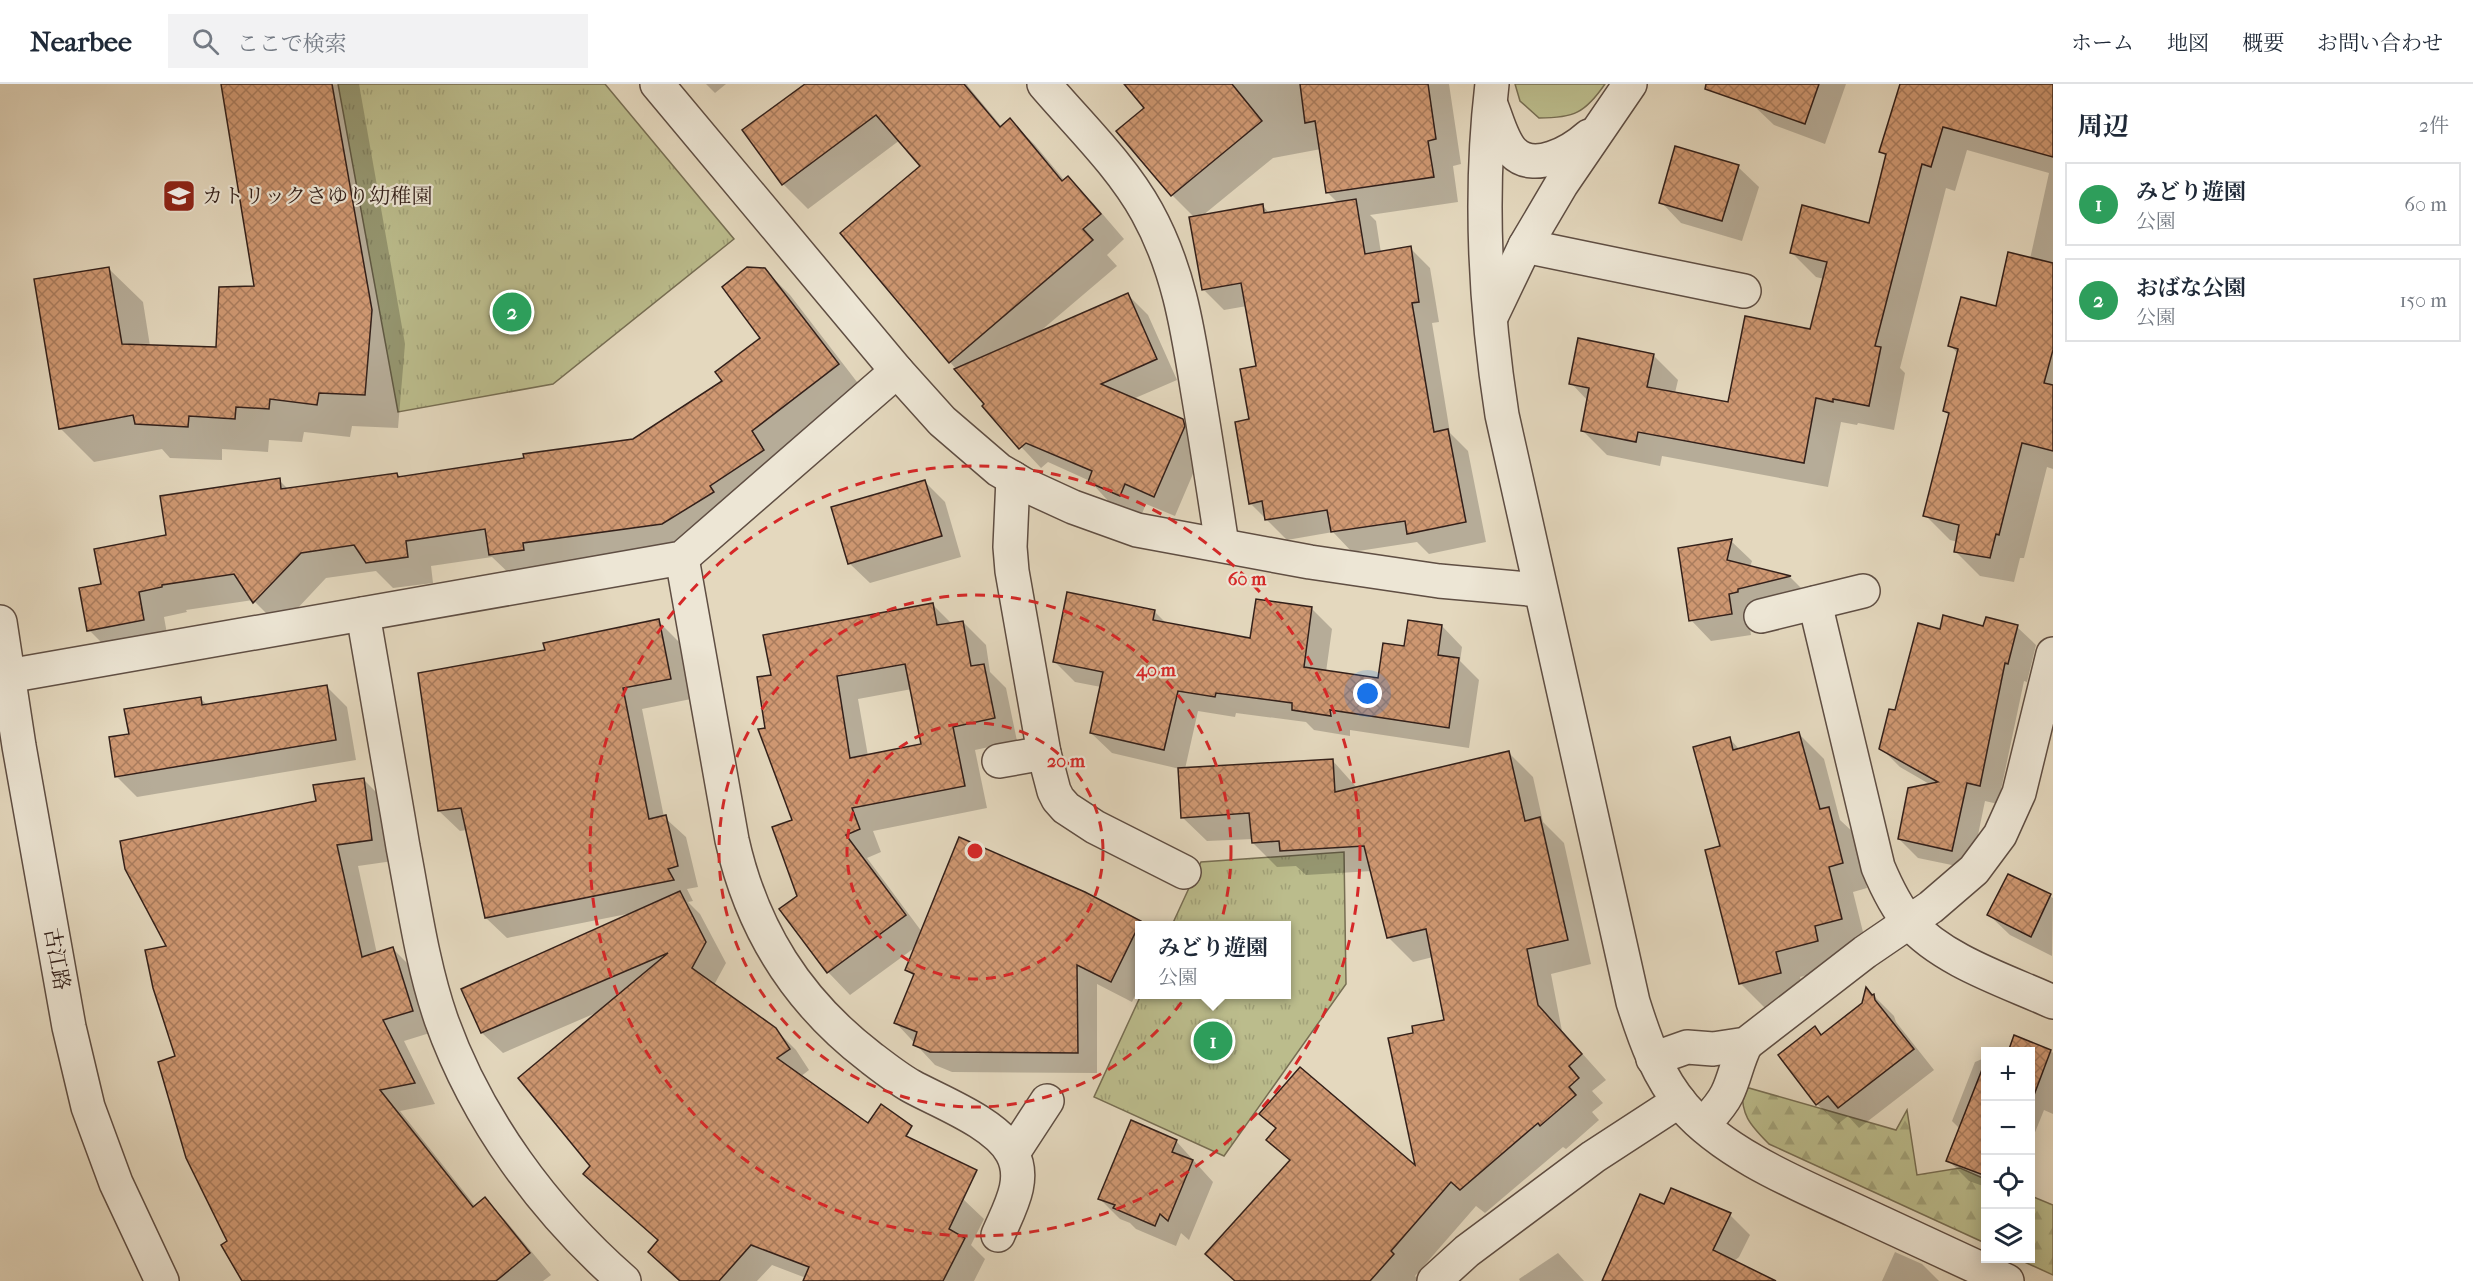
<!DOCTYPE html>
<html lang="ja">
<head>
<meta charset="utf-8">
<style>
	:root { --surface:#fff; --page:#f2f2f3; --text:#1f2937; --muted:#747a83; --line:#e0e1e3; --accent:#ea580c }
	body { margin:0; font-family:"IM FELL French Canon","Noto Serif JP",serif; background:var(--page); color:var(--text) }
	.controls { position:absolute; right:18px; bottom:18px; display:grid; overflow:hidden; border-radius:0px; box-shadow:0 3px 15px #0003 }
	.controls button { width:54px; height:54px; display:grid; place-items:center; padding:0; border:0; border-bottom:2px solid var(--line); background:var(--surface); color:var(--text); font:30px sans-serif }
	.you { position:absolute; left:1368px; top:610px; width:21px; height:21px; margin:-15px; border:4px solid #fff; border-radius:50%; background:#1a73e8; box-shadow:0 0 0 9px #1a73e833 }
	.badge { display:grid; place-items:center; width:39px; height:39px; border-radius:50%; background:var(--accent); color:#fff; font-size:20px; font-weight:700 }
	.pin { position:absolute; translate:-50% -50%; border:3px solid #fff; box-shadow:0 2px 6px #0006 }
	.popup { position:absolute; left:1135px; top:837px; width:156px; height:78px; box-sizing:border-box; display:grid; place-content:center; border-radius:0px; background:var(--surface); filter:drop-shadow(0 2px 4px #0005); font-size:20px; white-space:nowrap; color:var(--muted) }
	.popup b { font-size:22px; color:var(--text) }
	.popup::after { content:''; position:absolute; left:50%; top:100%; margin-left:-12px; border:12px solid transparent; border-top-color:var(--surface) }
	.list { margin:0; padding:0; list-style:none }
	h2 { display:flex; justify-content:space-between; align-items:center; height:78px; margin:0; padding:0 24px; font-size:26px }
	h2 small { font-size:20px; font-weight:400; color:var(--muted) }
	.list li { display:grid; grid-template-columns:39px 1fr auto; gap:18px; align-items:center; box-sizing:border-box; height:84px; margin:0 12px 12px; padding:0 12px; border:2px solid var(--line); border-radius:0px }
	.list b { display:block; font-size:22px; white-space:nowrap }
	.list p { margin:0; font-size:20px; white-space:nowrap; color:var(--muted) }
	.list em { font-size:20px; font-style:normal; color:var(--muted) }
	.icon { flex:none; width:33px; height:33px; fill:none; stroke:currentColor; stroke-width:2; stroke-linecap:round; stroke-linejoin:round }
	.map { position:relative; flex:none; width:2053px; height:1197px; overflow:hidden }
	header { display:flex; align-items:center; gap:36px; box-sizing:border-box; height:84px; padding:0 30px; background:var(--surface); border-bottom:2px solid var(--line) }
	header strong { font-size:28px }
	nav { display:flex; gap:33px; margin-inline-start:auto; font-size:21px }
	.search { width:420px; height:54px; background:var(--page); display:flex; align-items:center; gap:15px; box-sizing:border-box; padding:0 21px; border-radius:0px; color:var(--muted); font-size:22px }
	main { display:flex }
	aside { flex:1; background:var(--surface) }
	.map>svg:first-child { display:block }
	.grass { fill:#bbbc8c; stroke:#776e53; stroke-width:1.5 }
	.forest { fill:url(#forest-firs); stroke:#776e53; stroke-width:1.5 }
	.park { fill:url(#park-tufts); stroke:#776e53; stroke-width:1.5 }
	.shadow { fill:#0003; fill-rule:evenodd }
	.building { fill:url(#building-cross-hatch); stroke:#33201a; stroke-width:1.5; fill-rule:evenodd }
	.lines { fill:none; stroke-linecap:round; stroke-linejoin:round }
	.minor-casing { stroke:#5f4e43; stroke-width:36 }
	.tertiary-casing { stroke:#5f4e43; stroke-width:36 }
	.minor { stroke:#ede6d5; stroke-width:33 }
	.tertiary { stroke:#ede6d5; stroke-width:33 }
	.ring { fill:none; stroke:#d62828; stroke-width:3; stroke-dasharray:10 8 }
	.labels { text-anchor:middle; stroke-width:4.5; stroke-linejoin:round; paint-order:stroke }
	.poi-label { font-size:21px; fill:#33201a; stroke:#ede6d5; text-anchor:start }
	.street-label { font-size:21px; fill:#33201a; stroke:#ede6d5 }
	.centre { fill:#d62828; stroke:#ede6d5; stroke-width:3 }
	.ring-label { font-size:18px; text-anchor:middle; font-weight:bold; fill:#d62828; stroke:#ede6d5; stroke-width:4.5; stroke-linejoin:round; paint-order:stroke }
</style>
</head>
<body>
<header>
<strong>Nearbee</strong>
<div class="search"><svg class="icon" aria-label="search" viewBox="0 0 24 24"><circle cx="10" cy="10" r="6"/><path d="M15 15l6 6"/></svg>ここで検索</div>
<nav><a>ホーム</a><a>地図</a><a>概要</a><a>お問い合わせ</a></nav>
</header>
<main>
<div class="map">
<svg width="2053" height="1197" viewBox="0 0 2053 1197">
	<defs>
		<pattern id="forest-firs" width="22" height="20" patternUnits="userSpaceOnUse" patternTransform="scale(1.5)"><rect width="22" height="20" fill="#bbbc8c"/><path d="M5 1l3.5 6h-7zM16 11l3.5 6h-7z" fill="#a1a178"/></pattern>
		<pattern id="park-tufts" width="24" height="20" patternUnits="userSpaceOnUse" patternTransform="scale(1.5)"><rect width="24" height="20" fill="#bbbc8c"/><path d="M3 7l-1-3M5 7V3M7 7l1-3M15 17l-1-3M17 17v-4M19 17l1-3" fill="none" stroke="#a1a178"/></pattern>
		<pattern id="building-cross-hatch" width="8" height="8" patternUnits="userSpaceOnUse" patternTransform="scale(1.5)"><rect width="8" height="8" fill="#cf9872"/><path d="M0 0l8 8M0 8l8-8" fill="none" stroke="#a97c5d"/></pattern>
	</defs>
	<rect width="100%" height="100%" fill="#e4d8be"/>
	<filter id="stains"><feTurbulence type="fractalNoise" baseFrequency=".00333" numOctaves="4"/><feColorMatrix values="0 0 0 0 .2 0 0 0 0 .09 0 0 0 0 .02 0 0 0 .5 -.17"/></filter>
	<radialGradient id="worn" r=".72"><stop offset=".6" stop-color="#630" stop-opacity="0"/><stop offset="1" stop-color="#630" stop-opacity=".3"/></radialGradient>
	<path class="grass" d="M1515,0H1605C1585,29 1574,34 1539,34L1520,17Z"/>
	<g class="forest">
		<path d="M1742,1002L1896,1046L1907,1026L1917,1091L1960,1084L1985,1095V1159L1769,1060C1749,1040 1741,1031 1742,1002Z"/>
		<polygon points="2031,1112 2053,1121 2053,1191 2018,1175 2030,1174"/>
	</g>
	<g class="park">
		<polygon points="338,0 605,0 734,155 553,300 398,328"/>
		<polygon points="1344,768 1346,900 1224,1072 1094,1013 1141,911 1286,910 1286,842 1172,841 1201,778"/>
	</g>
	<g class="shadow">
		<polygon points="222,0 359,0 405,260 398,344 352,342 350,353 304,348 302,358 269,356 268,368 222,365 222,376 170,374 162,365 94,378 60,344 109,185 143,218 150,262 218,265 256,204"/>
		<polygon points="706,0 726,0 715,9"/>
		<polygon points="807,0 968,0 967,1 1002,43 1010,36 1035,61 1065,97 1068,94 1093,119 1124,155 1107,171 1117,182 1037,250 1127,210 1148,231 1177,296 1133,315 1182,336 1203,357 1204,364 1175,432 1146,420 1141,432 1110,419 1090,397 1048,378 1041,384 984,323 986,320 950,278 922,83 900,56 808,125 783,100"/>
		<path d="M1126,0H1449L1461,80L1453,82L1458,118L1370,131L1376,137L1381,169L1410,164L1430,184L1439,238L1432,239L1450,349L1468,367L1486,458L1429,470L1417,458L1352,468L1333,448L1287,456L1250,419L1251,337L1258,283L1247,222L1224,226L1204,206L1194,133L1172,111L1118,47L1146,24ZM1321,65L1327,108L1338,119L1270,130L1262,121L1202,132L1273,74Z"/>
		<polygon points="1760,0 1846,0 1825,60 1774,41 1753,21"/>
		<polygon points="1901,0 2053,0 2053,385 2047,383 2024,474 2020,474 2014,498 1980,492 1956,468 1958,458 1950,456 1925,431 1950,332 1945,327 1958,270 1950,261 1997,224 2030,175 2049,89 1967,66 1955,107 1946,104 1900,284 1905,289 1894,346 1858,339 1857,341 1841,338 1828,403 1662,372 1660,382 1607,371 1582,346 1588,317 1571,299 1653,271 1678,296 1675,309 1729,320 1811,246 1824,195 1816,193 1792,169 1870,140 1887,73 1881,68"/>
		<polygon points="1738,83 1759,103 1742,157 1681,139 1661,118"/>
		<polygon points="764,185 790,211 864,307 688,465 516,496 492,473 431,482 433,499 393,504 376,487 326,494 280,543 253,516 186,526 187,528 164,533 169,561 114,571 89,546 103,501 168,452 279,396 288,405 397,390 401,394 633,357 725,298 762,254"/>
		<polygon points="925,398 945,418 961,473 870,499 849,479"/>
		<polygon points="1731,457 1752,477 1750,483 1790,493 1810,513 1748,530 1751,551 1711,557 1691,536"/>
		<path d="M933,521L952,540L963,538L986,561L990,588L1006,604L1017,657L975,666L987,724L873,747L881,768L867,774L922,848L1084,809L1140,839L1143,842H1140V902L1132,918L1097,900V989L952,988L935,981L896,939L915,893L907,886L917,862L850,911L828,888L799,812L794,737L767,645L772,592ZM912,605L923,661L868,672L858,615Z"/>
		<polygon points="1312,525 1332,545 1326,588 1379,596 1406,564 1442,542 1462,563 1460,577 1479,596 1469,664 1350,646 1350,652 1314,646 1306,638 1236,629 1235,633 1198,627 1185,685 1333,677 1357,704 1509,669 1533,693 1543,738 1564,759 1591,880 1551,890 1562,947 1606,996 1592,1007 1603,1019 1592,1028 1599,1036 1566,1065 1563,1063 1485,1129 1476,1122 1415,1192 1417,1195 1416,1197 1234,1197 1208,1170 1291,1078 1268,1056 1277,1046 1261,1030 1417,1085 1415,950 1446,937 1433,873 1413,878 1388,853 1372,787 1306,791 1296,782 1277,783 1253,759 1253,755 1207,757 1182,733 1180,685 1112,669 1091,649 1101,603 1075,598 1054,577 1154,527 1167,540 1252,556"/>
		<polygon points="658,537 679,558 691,615 642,625 664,733 686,753 698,803 687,805 693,817 688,818 700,830 726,879 714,901 775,945 796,966 809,986 800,993 963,1115 984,1135 971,1161 985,1175 974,1197 807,1197 806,1194 772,1181 757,1197 680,1197 650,1168 659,1158 585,1090 592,1082 598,928 503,969 482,949 463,905 632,829 507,854 486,834 467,746 460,747 439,727 546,567"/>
		<polygon points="1984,543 2017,543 2036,561 2027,598 2024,597 1998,720 1985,717 1971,785 1918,774 1899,755 1931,701 1900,683 1881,664 1897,628 1941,547"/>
		<polygon points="327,603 347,623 356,676 137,713 117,693 130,651 200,614 208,622"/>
		<polygon points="1799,650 1824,675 1840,736 1854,749 1867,804 1853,808 1866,860 1839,867 1842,882 1800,893 1805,914 1765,924 1740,899 1722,763 1730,655 1740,666"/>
		<polygon points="363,695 385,717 393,777 358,782 377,870 393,865 414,886 433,948 404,957 435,1020 400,1027 476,1123 485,1115 506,1137 551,1191 543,1197 244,1197 229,1158 177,973 168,863 318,718"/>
		<polygon points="2009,792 2053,814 2052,872 2010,851 1989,831"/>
		<polygon points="1874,912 1894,932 1896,938 1934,986 1859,1044 1848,1032 1838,1040 1817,1020 1815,944 1822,952"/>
		<polygon points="2051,967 2053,969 2053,1030 2044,1026 2030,1061 2030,968"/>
		<polygon points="1982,975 1986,976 1986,1103 1969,1097 1948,1076 1960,1045 1952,1037 1975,978"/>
		<polygon points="1176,1057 1213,1098 1189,1156 1181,1149 1176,1162 1136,1145 1130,1139 1120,1135 1100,1115"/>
		<polygon points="1672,1106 1730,1131 1750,1151 1739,1173 1733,1178 1770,1197 1603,1197 1664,1122"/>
		<polygon points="1895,1168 1922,1180 1939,1197 1882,1197"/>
		<polygon points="1558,1169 1584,1197 1520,1197 1519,1195"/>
	</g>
	<g class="building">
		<polygon points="221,0 332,0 372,226 365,311 319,309 317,321 270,315 269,325 236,323 235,335 189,332 188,343 135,340 133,331 59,345 34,195 109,183 122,260 216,263 219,203 254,202"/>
		<polygon points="805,0 964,0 1000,43 1010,34 1062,97 1068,92 1101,130 1083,145 1093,156 949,279 840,149 920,82 876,31 782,101 742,46"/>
		<polygon points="1124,0 1232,0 1262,37 1171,112 1116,47 1144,24"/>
		<polygon points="1300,0 1428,0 1436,55 1428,57 1434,93 1326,109 1315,37 1305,39"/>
		<polygon points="1706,0 1819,0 1805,40 1705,5"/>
		<polygon points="1900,0 2053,0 2053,73 1943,43 1931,83 1922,80 1875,262 1881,263 1869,322 1833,315 1833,318 1816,314 1804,379 1638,348 1636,358 1581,347 1589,304 1569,300 1578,254 1654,270 1647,303 1728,318 1745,232 1810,245 1827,178 1790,169 1802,121 1869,139 1886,70 1879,68"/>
		<polygon points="1675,62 1739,81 1722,137 1659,119"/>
		<polygon points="1356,115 1365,170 1411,162 1419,218 1412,219 1434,348 1448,345 1466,438 1407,450 1405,437 1331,448 1327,426 1265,436 1262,417 1249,420 1235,338 1249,335 1240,285 1256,282 1241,199 1202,206 1189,133 1263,120 1264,129"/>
		<polygon points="2008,168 2053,179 2053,266 2044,299 2053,301 2053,367 2022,359 1999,451 1996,450 1990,474 1954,468 1959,441 1923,432 1949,329 1943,327 1958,265 1948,262 1961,213 1996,222"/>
		<polygon points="747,183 765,184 839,280 752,347 764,366 710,402 714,408 662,440 523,459 524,466 489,471 485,445 406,457 408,473 366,479 354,461 301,469 253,519 234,490 162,501 162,503 139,508 144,536 87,547 79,504 101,500 94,465 166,451 160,412 280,394 281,405 397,389 398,393 524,374 523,370 633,355 722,297 715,288 760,254 722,203"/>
		<polygon points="1128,209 1157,275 1101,300 1183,335 1185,342 1154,413 1125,400 1120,412 1088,398 1092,387 1026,359 1019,365 982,322 984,320 954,285"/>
		<polygon points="925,396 942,452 848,480 831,423"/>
		<polygon points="1732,455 1727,476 1791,492 1738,505 1738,508 1729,510 1732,530 1689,537 1678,464"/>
		<polygon points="1067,508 1155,526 1153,536 1250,554 1256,515 1312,523 1304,583 1378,594 1383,559 1404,562 1408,536 1442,541 1438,571 1459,574 1449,644 1330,626 1331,632 1292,626 1292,619 1216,609 1215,613 1178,607 1164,666 1090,649 1103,588 1053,578"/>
		<path d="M933,519L937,541L963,537L971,582L984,580L995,634L953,643L965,702L852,724L860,745L846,751L906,831L827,889L779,825L797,812L772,743L792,736L758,645L765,644L757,593L771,591L763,551ZM905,580L921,660L850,674L837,592Z"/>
		<polygon points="1943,531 1983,542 1986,533 2018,541 2008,580 2005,579 1980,702 1967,699 1952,767 1898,755 1908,704 1938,698 1879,665 1889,625 1895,626 1918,539 1940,545"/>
		<polygon points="659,535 671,595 623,604 649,735 666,731 678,782 668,785 674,796 485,834 461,724 438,727 418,589 545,566 543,559"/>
		<polygon points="327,601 336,656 115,693 109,653 129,650 124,625 201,613 202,621"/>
		<polygon points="1799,648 1820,725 1829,723 1843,779 1829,783 1842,835 1815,842 1818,857 1776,868 1781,889 1739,900 1705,766 1720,762 1693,663 1730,653 1733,666"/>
		<polygon points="1509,667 1525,737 1540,733 1568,856 1527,865 1538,921 1582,970 1569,982 1579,994 1569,1003 1576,1011 1540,1042 1538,1039 1460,1106 1451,1098 1391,1167 1394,1170 1370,1197 1235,1197 1205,1170 1290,1076 1266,1056 1276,1044 1259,1030 1300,983 1415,1081 1388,954 1413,949 1412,942 1444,936 1426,845 1387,854 1364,762 1280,767 1279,757 1252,759 1249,729 1181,734 1178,684 1333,675 1335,708"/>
		<polygon points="364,694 372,756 337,761 362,873 393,863 413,927 383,936 415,999 380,1006 473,1123 485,1113 530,1169 496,1197 242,1197 221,1161 227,1157 186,1074 158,978 175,972 153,904 145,866 166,862 125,785 120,757 316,717 313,701"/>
		<polygon points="959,753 1085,808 1141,837 1111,898 1077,881 1078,969 930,968 913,961 917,948 894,939 914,890 905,886"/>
		<polygon points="2008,790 2051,810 2031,853 1987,831"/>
		<polygon points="680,807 706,858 692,884 776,944 790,965 777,974 868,1039 881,1020 912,1042 906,1052 977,1086 949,1145 965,1154 943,1197 803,1197 809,1183 751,1161 719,1197 680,1197 648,1168 658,1156 583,1090 590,1082 518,994 668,869 481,949 461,905"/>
		<polygon points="1866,903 1872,911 1874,910 1875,916 1914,965 1838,1024 1828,1012 1816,1021 1778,971 1815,942 1821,951 1862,919"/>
		<polygon points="2014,951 2051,966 2034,1011 2031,1009 2031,968 2008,968"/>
		<polygon points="1983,983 1986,983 1986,1092 1946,1077"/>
		<polygon points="1131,1036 1177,1056 1172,1068 1193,1076 1168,1137 1160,1130 1155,1142 1113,1124 1115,1121 1098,1115"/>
		<polygon points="1671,1104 1731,1129 1713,1166 1776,1197 1602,1197 1640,1110 1664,1120"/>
	</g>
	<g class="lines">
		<defs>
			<g id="minor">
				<polyline points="657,0 897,287 942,337 999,386 1023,400 1073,423 1137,446 1310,478 1439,497 1540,506"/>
				<path d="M1044,0C1079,41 1121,81 1147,128C1178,184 1187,241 1197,303C1206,356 1214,408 1222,461"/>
				<path d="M1492,0C1479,110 1485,222 1502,331L1633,918C1645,956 1658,993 1684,1023C1726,1071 1798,1100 1854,1126C1905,1150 1956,1173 2007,1197"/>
				<path d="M1491,21C1497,35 1502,57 1513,68C1534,90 1572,67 1589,52"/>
				<polyline points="1525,162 1744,207"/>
				<polyline points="1491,233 1525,162 1561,101 1630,0"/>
				<polyline points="1013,394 1010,463 1012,487 1044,669 1054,707 1058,715 1066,724 1095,743 1184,788"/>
				<path d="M682,474L732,756C752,846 797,917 870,973C883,983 897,994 911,1002C940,1018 996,1039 1012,1069C1027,1096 1009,1125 998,1151"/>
				<path d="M1815,519L1878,783C1886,802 1896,823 1909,838C1943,877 2007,897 2053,918"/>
				<path d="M363,530C376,607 390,685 403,763C414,820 422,880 441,935C477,1036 544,1127 624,1197"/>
				<polyline points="1761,532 1863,507"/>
				<polyline points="8,592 682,474 897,287"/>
				<polyline points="999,677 1044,669"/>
				<polyline points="1653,975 1687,963 1713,965 1746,960 1865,868 1931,823 1974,786 2000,751 2019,709 2053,570"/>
				<path d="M1703,1041C1712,1031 1721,1022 1727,1010C1735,994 1737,977 1746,960"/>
				<polyline points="1013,1069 1047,1017"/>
				<polyline points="1434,1197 1467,1167 1593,1073 1679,1017"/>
			</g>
			<polyline id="tertiary" points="0,538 19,662 69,943 88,1023 116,1099 162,1197"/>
		</defs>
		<use href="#minor" class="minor-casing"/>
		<use href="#tertiary" class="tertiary-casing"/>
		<use href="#minor" class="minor"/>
		<use href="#tertiary" class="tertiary"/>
	</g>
	<g class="ring">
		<circle cx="975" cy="767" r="128"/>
		<circle cx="975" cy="767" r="256"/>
		<circle cx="975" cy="767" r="385"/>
	</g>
	<defs>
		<symbol id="school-square" viewBox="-11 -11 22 22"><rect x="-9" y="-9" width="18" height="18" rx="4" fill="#8f2418" stroke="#ede6d5"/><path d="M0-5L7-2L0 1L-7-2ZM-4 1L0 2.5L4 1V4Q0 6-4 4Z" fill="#fff"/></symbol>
	</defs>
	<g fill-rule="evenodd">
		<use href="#school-square" x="160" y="93" width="38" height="38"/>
	</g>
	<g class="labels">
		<g class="poi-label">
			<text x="202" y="119">カトリックさゆり幼稚園</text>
		</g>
		<g class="street-label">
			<text transform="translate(57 875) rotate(80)" y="7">古江路</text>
		</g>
	</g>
	<circle cx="975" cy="767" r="9" class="centre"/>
	<g class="ring-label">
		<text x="1247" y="501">60 m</text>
		<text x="1156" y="592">40 m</text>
		<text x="1066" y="683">20 m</text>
	</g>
	<rect width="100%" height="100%" filter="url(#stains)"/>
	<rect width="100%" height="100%" fill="url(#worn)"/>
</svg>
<div class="controls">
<button>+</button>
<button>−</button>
<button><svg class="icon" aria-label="locate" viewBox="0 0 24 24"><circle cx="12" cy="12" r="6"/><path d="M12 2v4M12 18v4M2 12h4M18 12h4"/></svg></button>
<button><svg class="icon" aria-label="layers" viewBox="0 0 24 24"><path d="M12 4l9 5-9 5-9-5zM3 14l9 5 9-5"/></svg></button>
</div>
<div class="you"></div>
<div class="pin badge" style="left:1213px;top:957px;background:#2e9e5b">1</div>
<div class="popup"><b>みどり遊園</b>公園</div>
<div class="pin badge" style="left:512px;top:228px;background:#2e9e5b">2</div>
</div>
<aside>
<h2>周辺<small>2件</small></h2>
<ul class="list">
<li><span class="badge" style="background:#2e9e5b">1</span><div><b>みどり遊園</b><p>公園</p></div><em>60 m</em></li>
<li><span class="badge" style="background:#2e9e5b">2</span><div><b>おばな公園</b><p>公園</p></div><em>150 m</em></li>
</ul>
</aside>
</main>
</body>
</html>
